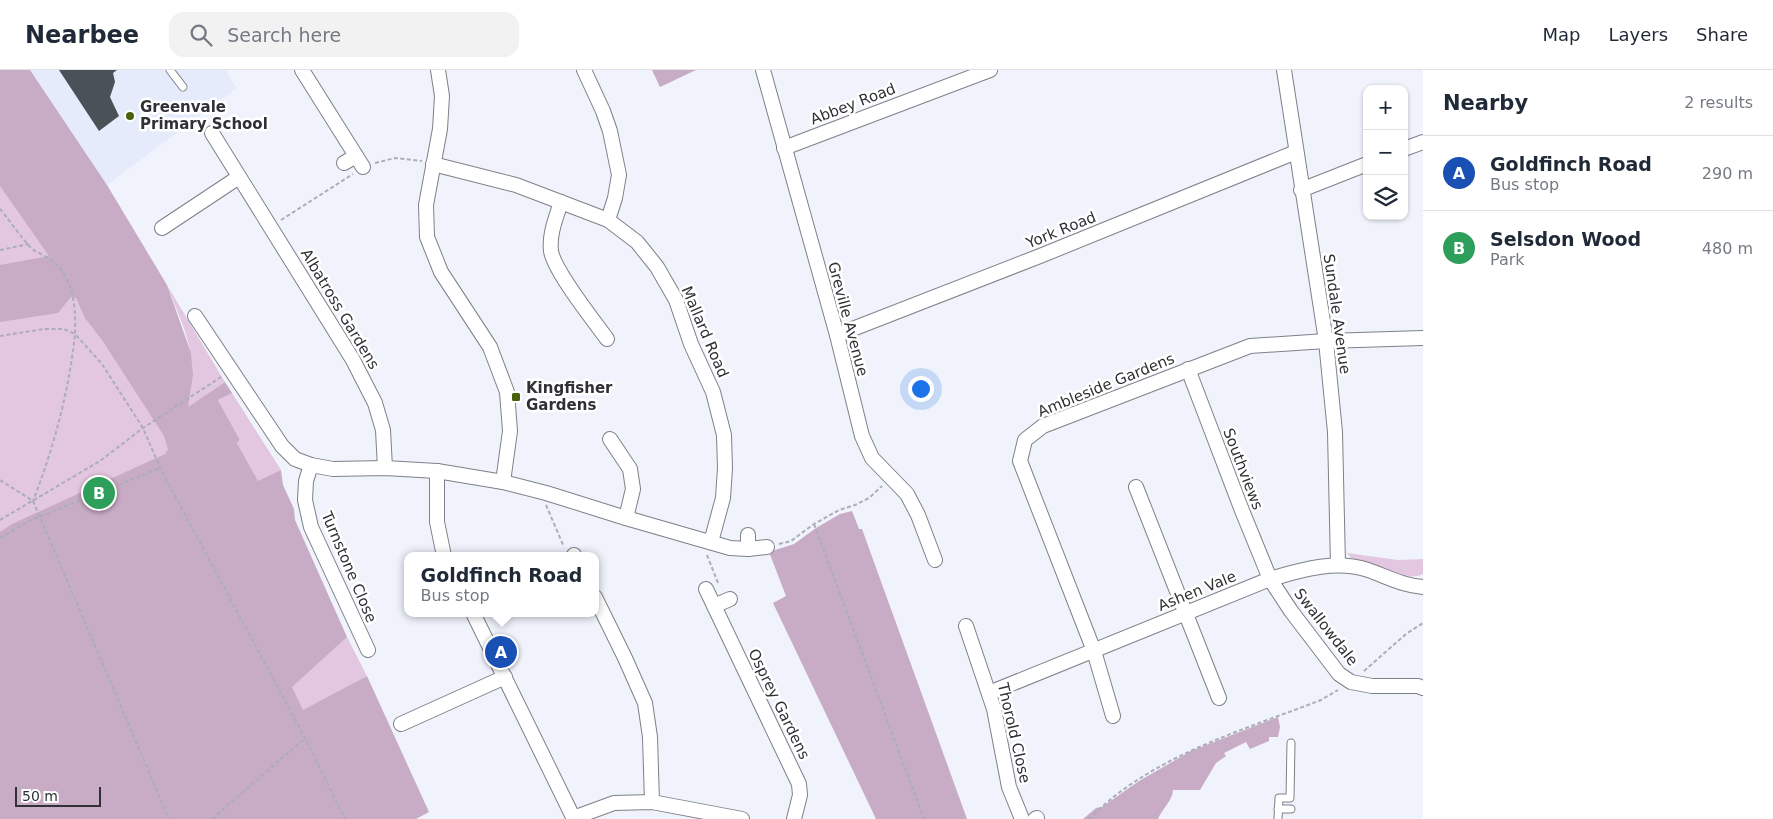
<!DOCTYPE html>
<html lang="en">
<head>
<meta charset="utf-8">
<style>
	:root { --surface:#fff; --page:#f2f2f3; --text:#1f2937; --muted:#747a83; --line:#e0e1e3; --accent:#4a600a }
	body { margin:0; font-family:"DejaVu Sans",sans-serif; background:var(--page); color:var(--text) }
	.controls { position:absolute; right:15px; top:15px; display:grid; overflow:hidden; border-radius:10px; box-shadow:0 1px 4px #0004 }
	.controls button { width:45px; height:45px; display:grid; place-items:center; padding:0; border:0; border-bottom:1px solid var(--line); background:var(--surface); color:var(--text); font:25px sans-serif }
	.scale { position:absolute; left:15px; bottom:12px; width:86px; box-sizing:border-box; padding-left:5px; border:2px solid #303134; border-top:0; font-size:14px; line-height:18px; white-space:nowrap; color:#303134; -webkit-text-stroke:4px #fff; paint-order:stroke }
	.you { position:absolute; left:920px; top:318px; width:18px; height:18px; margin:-12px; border:4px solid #fff; border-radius:50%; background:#1a73e8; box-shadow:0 0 0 8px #1a73e833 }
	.badge { display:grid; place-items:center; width:32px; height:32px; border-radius:50%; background:var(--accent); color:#fff; font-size:16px; font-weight:700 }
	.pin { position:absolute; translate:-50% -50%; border:2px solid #fff; box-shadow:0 1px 5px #0006 }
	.popup { position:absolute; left:404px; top:482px; width:195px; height:65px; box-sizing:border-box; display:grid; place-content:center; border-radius:10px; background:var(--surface); filter:drop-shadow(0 1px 4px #0005); font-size:16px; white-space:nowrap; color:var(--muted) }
	.popup b { font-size:19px; color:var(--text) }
	.popup::after { content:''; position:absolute; left:50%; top:100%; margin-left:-10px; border:10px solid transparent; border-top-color:var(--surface) }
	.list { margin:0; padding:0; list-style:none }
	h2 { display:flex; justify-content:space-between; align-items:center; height:65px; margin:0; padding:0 20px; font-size:21px }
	h2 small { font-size:16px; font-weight:400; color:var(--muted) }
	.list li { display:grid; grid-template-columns:32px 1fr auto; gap:15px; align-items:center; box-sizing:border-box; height:75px; padding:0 20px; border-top:1px solid var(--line) }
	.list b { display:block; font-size:19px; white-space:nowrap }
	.list p { margin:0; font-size:16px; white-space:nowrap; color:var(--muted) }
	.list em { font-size:16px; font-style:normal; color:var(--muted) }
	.icon { flex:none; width:28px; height:28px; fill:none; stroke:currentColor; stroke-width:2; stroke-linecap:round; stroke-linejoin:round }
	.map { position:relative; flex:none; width:1423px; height:749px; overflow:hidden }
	header { display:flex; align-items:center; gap:30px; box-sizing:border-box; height:70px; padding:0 25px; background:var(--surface); border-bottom:1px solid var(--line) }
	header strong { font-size:24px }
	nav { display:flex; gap:28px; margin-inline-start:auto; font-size:18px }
	.search { width:350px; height:45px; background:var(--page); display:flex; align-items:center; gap:12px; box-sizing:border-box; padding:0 18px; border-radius:15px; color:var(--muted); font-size:19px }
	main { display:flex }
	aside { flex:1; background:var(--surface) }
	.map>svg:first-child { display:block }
	.built { fill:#e6ebfc }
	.green { fill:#e3c7e0 }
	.forest { fill:#c8abc5 }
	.building { fill:#4b5257 }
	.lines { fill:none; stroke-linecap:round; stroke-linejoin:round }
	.lane-casing { stroke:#7d8088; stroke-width:9 }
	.street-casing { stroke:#7d8088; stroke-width:16 }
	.path { stroke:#abaeb5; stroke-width:2; stroke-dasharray:4 2.5; stroke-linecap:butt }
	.lane { stroke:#fff; stroke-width:7 }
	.street { stroke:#fff; stroke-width:14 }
	.poi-dot { fill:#4a600a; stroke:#fff; stroke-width:2 }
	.labels { text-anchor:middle; stroke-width:5; stroke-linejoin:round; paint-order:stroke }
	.street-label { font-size:15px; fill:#303134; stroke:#fff }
	.poi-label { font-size:15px; font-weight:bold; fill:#303134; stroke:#fff; text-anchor:start }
</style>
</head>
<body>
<header>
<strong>Nearbee</strong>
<div class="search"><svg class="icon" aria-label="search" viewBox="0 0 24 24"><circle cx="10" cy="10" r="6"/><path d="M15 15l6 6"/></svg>Search here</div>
<nav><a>Map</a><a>Layers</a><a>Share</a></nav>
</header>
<main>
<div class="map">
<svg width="1423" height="749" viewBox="0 0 1423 749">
	<rect width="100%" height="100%" fill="#f0f3fc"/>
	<polygon class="built" points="30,0 225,0 237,18 107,115"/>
	<g class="green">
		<polygon points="0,96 122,278 292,616 347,567 367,606 304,641 0,749"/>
		<path d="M167,215L225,312L187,338C200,285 185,262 167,215Z"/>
		<polygon points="231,323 232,323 281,400 258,412 237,373 240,370 218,330"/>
		<path d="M1347,483L1398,490L1423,489V504C1406,513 1372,491 1352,489Z"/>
	</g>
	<g class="forest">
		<polygon points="0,0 30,0 107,115 167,215 191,283 193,305 188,337 225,312 232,323 218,330 240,370 237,373 258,411 281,400 283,415 294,439 295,450 347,567 292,617 303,640 367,606 429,742 416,749 0,749 0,462 12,454 165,384 168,379 164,366 102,270 85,248 76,228 71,227 58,243 0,252 0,195 49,186 0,116"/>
		<polygon points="652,0 696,0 660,17"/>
		<polygon points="852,441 859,459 862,459 967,749 876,749 773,533 786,526 769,482 794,474 816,458 840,444"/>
		<path d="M1278,647L1280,657L1278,667H1269V671L1250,679L1246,672L1224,683L1226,686L1216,693L1200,720H1173C1173,730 1162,739 1158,749H1083L1096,738L1102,737L1139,711L1191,681Z"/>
	</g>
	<polygon class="building" points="59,0 117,0 113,3 115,12 110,27 119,46 99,61"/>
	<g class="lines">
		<defs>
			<g id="lane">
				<polyline points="170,0 183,17"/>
				<polyline points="1278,739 1291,739"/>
				<polyline points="1278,749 1279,728 1290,728 1291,673"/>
			</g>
			<g id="street">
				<polyline points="302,0 363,97"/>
				<polyline points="438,0 442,26 440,59 426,135 427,167 441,202 490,277 507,322 510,361 503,412"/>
				<polyline points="584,0 603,41 610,61 619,105 615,128 608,150"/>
				<polyline points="763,0 837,265 862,366 872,388 907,424 918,445 935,490"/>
				<polyline points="1284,0 1326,271 1335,362 1338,495"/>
				<polyline points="212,63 353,290 375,333 383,360 385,398"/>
				<polyline points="784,78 990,0"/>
				<polyline points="1404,79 1423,72"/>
				<polyline points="344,93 356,86"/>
				<polyline points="433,94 516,115 608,150 637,172 657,197 676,230 691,274 713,322 724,365 725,398 723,428 711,472"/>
				<polyline points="1301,120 1367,94"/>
				<path d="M561,132C556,148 549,164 551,181C554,201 594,251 607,269"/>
				<polyline points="162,158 239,107"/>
				<polyline points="195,246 282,376 295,389 311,395 333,399 385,398 437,401 503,412 546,423 626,448 730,478 748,479 767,477"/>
				<polyline points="837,265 1040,186 1296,82"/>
				<polyline points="1188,299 1241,438 1270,509 1291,541 1339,604 1351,612 1372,616 1418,616 1423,618"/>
				<polyline points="610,369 630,399 633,419 626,448"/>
				<polyline points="311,395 306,411 305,430 311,457 368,580"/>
				<polyline points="437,401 437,452 444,486"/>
				<polyline points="1136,417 1219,628"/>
				<polyline points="748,465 748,479"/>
				<polyline points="574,485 574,486"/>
				<polyline points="706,519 799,714 800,725 794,749"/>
				<polyline points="595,527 625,588 645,633 650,667 652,732"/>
				<polyline points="714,536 730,529"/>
				<polyline points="473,543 574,749"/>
				<polyline points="966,556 994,639 1009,717 1022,749"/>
				<path d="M989,623L1270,509C1301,500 1336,489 1368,500C1388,507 1401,515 1423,517"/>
				<polyline points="1113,646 1094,581 1020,391 1025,370 1043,356 1250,276 1326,271 1423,268"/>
				<polyline points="401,654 505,607"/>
				<polyline points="573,748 614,733 652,732 742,749"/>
				<polyline points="1035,749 1037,748"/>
			</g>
		</defs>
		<use href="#lane" class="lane-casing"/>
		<use href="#street" class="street-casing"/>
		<g class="path">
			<polyline points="375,93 395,88 422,91"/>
			<path d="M0,139C10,151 20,166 31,178C37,183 45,185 51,190C74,208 76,237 75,264L102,294L143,358L160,398L305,668L345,749"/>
			<polyline points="281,150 353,104"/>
			<polyline points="0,180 29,174"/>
			<path d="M0,266L44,259H64L75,264C69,321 54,377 33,431"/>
			<polyline points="0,410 33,431"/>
			<polyline points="33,431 169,749"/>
			<polyline points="546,435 564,477"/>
			<polyline points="0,450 100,391 143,358 221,307"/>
			<polyline points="814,454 924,749"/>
			<polyline points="0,468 29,451 160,398"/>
			<polyline points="779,474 791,471 814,454 839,440 855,435 869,428 882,416"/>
			<polyline points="707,485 718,513"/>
			<polyline points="1364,601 1406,564 1423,553"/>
			<polyline points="212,749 305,668"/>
			<path d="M1089,749C1151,686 1241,661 1321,630L1338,620"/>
		</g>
		<use href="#lane" class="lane"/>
		<use href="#street" class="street"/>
	</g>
	<g class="poi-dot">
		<circle cx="130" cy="46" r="5"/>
		<rect x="511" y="322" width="10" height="10" rx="2.5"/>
	</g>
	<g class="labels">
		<g class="street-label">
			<text transform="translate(853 34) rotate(-21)" y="5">Abbey Road</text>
			<text transform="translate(1061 160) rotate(-22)" y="5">York Road</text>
			<text transform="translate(340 239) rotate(59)" y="5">Albatross Gardens</text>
			<text transform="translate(1337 244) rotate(82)" y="5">Sundale Avenue</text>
			<text transform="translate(848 249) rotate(75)" y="5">Greville Avenue</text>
			<text transform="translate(705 262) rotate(67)" y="5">Mallard Road</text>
			<text transform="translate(1106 315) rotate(-22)" y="5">Ambleside Gardens</text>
			<text transform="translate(1243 399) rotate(69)" y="5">Southviews</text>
			<text transform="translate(349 497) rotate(67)" y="5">Turnstone Close</text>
			<text transform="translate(1197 521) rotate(-22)" y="5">Ashen Vale</text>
			<text transform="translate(1326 557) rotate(52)" y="5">Swallowdale</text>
			<text transform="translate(779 634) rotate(64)" y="5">Osprey Gardens</text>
			<text transform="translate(1014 663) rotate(77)" y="5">Thorold Close</text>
		</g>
		<g class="poi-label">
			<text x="140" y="42">Greenvale<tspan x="140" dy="17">Primary School</tspan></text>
			<text x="526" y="323">Kingfisher<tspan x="526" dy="17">Gardens</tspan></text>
		</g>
	</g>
</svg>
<div class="controls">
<button>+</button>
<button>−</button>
<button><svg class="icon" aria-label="layers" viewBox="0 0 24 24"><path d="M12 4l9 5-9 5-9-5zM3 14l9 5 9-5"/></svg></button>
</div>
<div class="scale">50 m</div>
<div class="you"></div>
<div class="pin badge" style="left:501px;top:582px;background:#1a4fb4">A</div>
<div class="popup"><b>Goldfinch Road</b>Bus stop</div>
<div class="pin badge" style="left:99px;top:423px;background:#2e9e5b">B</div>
</div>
<aside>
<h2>Nearby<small>2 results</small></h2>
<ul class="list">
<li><span class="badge" style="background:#1a4fb4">A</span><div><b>Goldfinch Road</b><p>Bus stop</p></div><em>290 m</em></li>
<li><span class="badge" style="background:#2e9e5b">B</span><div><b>Selsdon Wood</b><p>Park</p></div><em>480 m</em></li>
</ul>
</aside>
</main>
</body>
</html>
